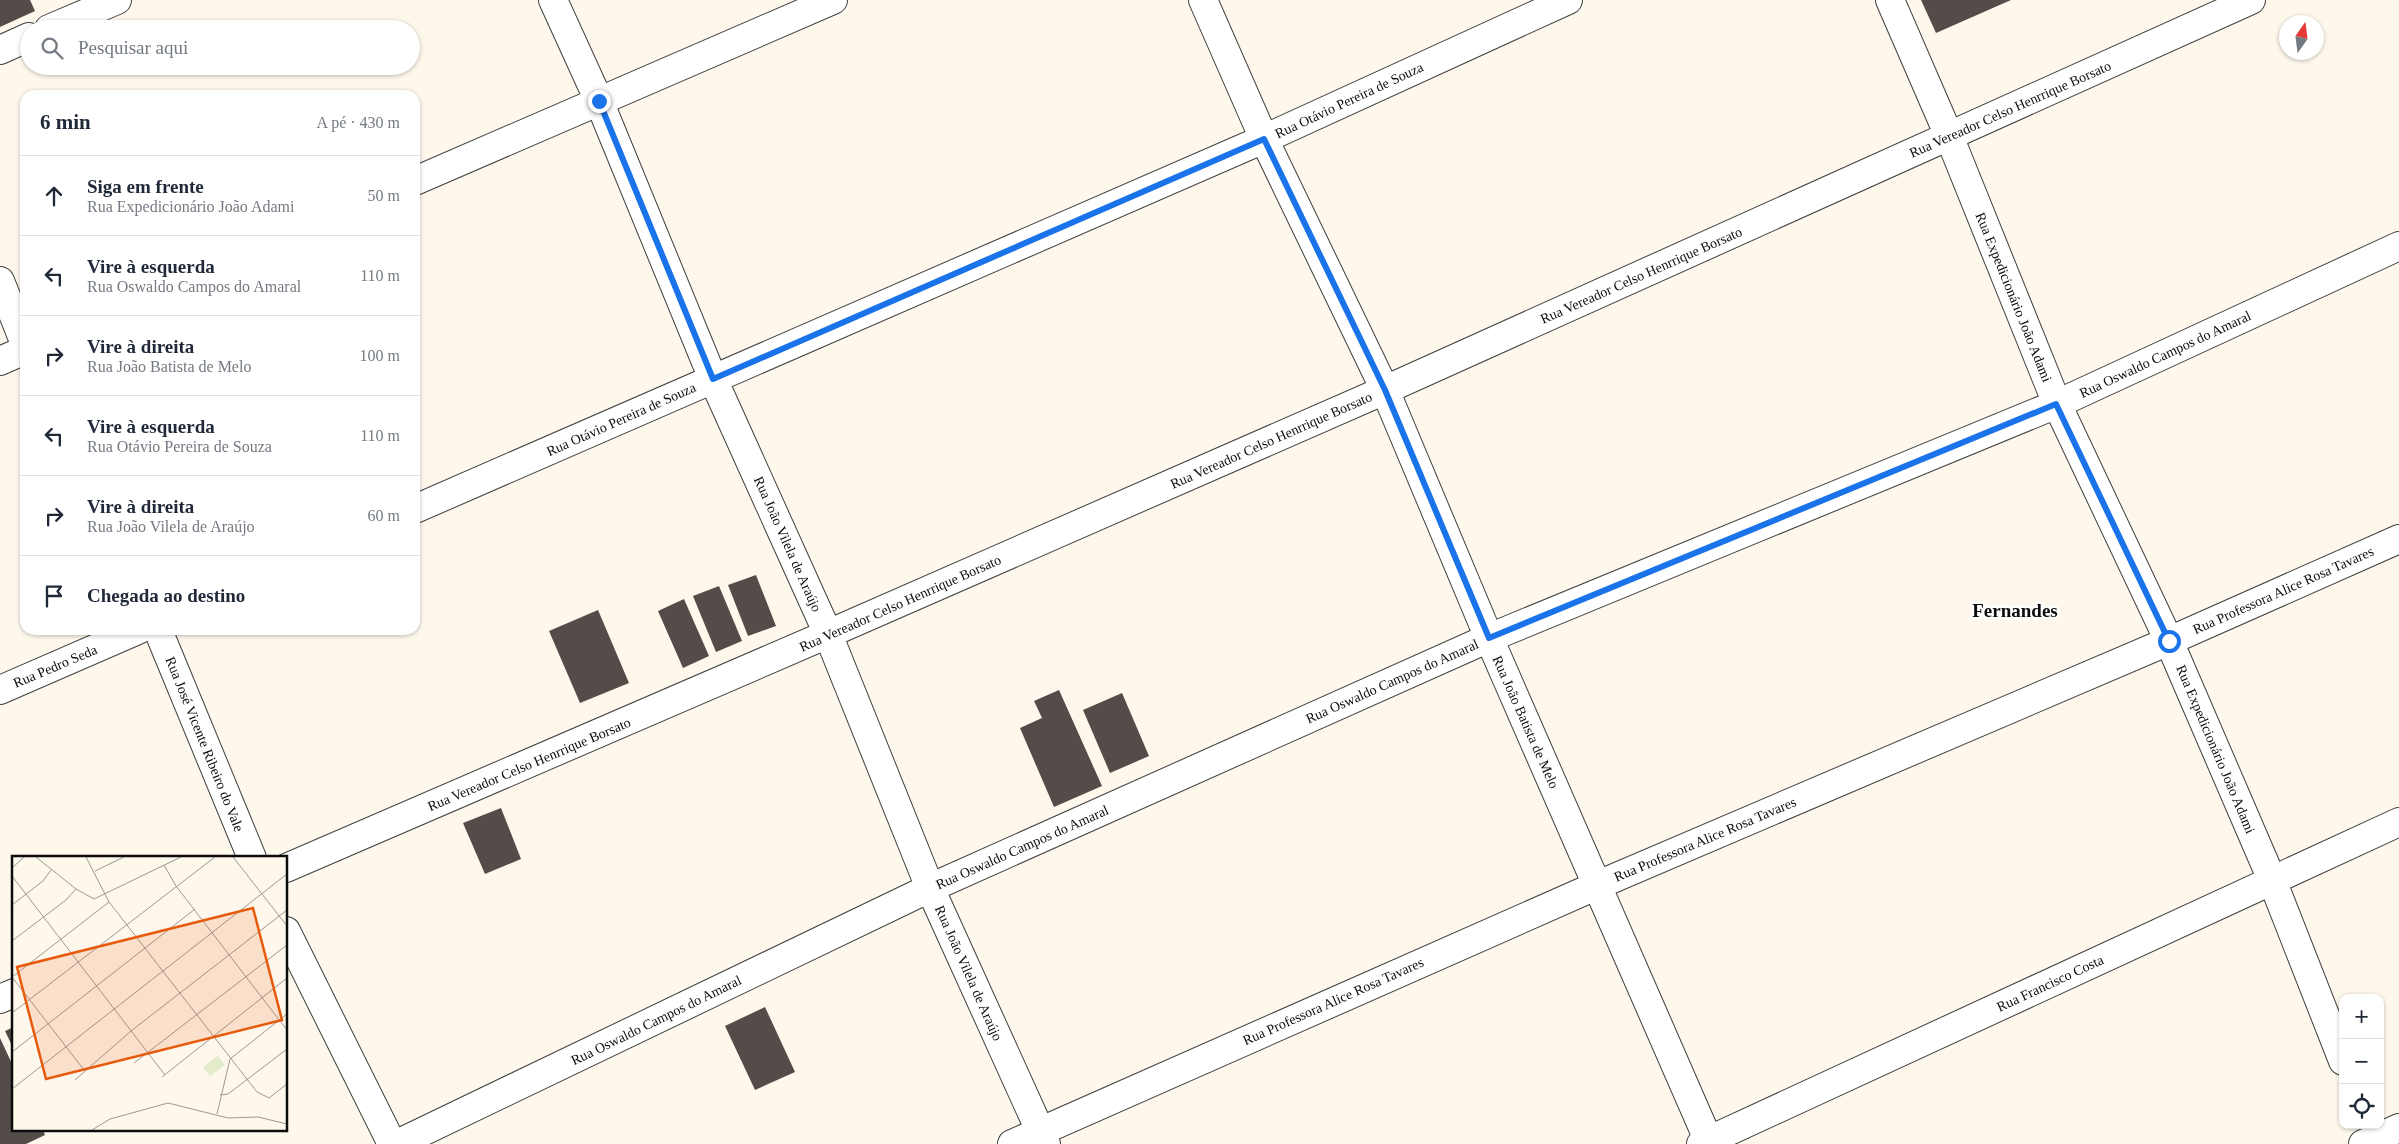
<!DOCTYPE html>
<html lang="pt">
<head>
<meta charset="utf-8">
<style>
	:root { --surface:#fff; --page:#f6f6f7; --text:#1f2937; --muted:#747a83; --line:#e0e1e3 }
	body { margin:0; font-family:Georgia,serif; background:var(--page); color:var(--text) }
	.controls { position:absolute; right:15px; bottom:15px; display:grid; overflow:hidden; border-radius:10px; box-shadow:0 1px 4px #0004 }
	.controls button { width:45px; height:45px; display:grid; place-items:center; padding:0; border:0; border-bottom:1px solid var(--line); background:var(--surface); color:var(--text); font:25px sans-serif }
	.compass { position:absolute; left:2279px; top:15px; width:45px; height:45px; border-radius:50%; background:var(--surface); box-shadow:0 1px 4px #0004; rotate:14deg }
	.stop { position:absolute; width:15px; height:15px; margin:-11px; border:4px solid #1a73e8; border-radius:50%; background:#fff }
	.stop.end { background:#1a73e8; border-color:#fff; box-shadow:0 1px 5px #0008 }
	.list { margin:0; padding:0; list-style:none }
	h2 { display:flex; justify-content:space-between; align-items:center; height:65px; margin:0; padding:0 20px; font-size:21px }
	h2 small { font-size:16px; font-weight:400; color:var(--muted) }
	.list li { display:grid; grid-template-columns:32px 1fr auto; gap:15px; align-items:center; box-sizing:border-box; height:80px; padding:0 20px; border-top:1px solid var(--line) }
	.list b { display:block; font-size:19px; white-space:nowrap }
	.list p { margin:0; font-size:16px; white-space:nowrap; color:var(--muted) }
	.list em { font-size:16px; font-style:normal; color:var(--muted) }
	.icon { flex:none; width:28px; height:28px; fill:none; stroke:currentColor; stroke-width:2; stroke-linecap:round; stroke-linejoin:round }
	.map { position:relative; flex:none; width:2399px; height:1144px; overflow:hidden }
	.search { position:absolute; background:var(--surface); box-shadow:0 1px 4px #0004; left:20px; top:20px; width:400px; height:55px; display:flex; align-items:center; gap:12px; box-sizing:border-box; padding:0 18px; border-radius:28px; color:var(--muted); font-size:19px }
	.panel { position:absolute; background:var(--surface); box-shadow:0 1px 4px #0004; left:20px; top:90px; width:400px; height:545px; border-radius:15px }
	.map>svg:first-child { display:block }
	.building { fill:#534c49 }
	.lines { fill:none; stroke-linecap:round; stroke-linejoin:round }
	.minor-casing { stroke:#3f3f3f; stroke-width:30 }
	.minor { stroke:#fff; stroke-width:28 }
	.route { stroke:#1a73e8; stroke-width:6 }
	.labels { text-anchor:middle; stroke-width:5; stroke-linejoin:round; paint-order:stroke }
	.street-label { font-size:14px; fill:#0c0c0c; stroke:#fff }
	.district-label { font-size:19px; font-weight:bold; fill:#0c0c0c; stroke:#fff }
	.inset-road { fill:none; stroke:#9d9992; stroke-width:1 }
	.view { fill:#e8590c; fill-opacity:0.15; stroke:#e8590c; stroke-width:2.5 }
	.inset-edge { fill:none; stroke:#0c0c0c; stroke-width:2.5 }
</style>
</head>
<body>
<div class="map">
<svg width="2399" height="1144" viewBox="0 0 2399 1144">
	<rect width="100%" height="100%" fill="#fdf7ec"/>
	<g class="building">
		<polygon points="0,0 30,0 35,11 0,27"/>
		<polygon points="1921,0 2011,0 1936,33"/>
		<polygon points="756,575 776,626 748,636 728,585"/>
		<polygon points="719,586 742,641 716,652 693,596"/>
		<polygon points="684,599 709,656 683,668 658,611"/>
		<polygon points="598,610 629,683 580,703 549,631"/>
		<polygon points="1059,690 1102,786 1054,807 1020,728 1042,718 1034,701"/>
		<polygon points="1122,693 1149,756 1110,773 1083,710"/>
		<polygon points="501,808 521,859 485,874 463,823"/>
		<polygon points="765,1007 795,1072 755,1090 725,1026"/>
		<polygon points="14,1027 14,1050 5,1031"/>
		<polygon points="0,1038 14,1068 14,1130 43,1130 45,1135 26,1144 0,1144"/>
	</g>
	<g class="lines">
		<defs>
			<g id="minor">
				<polyline points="553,0 599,101 713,379 828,634 930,888 1046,1144"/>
				<polyline points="1203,0 1264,139 1385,390 1489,638 1710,1144"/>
				<polyline points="1890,0 1949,136 2057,404 2169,641 2272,880 2343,1061"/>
				<polyline points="49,29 117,0"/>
				<polyline points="0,50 29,37"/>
				<polyline points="415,181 833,0"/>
				<polyline points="0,281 25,344"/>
				<polyline points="0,361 25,350"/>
				<polyline points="415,509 1264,139 1568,0"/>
				<polyline points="158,630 252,858"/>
				<polyline points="0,690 138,630"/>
				<polyline points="286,868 828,634 1385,390 2251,0"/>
				<polyline points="286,931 392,1144"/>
				<polyline points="0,999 14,993"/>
				<polyline points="397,1144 930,888 1489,638 2057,404 2399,246"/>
				<polyline points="1012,1144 1598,885 2169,641 2399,539"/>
				<polyline points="1701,1144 2399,822"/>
				<polyline points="2363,1144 2399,1128"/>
			</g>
		</defs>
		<use href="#minor" class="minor-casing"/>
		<use href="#minor" class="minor"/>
	</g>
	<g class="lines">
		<polyline class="route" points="599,101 713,379 1264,139 1385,390 1489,638 2056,404 2169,641"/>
	</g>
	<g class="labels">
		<g class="street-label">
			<text transform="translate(1349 100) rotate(-25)" y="5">Rua Otávio Pereira de Souza</text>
			<text transform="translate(2010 109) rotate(-24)" y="5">Rua Vereador Celso Henrrique Borsato</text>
			<text transform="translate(1641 275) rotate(-24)" y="5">Rua Vereador Celso Henrrique Borsato</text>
			<text transform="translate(2014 297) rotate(68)" y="5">Rua Expedicionário João Adami</text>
			<text transform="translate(2165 354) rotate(-25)" y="5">Rua Oswaldo Campos do Amaral</text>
			<text transform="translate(621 419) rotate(-24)" y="5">Rua Otávio Pereira de Souza</text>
			<text transform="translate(1271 440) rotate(-24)" y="5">Rua Vereador Celso Henrrique Borsato</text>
			<text transform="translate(788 544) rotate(66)" y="5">Rua João Vilela de Araújo</text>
			<text transform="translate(2283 590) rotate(-24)" y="5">Rua Professora Alice Rosa Tavares</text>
			<text transform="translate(900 603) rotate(-24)" y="5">Rua Vereador Celso Henrrique Borsato</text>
			<text transform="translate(55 666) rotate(-23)" y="5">Rua Pedro Seda</text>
			<text transform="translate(1392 681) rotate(-24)" y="5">Rua Oswaldo Campos do Amaral</text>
			<text transform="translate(1526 722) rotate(66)" y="5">Rua João Batista de Melo</text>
			<text transform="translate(205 744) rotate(68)" y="5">Rua José Vicente Ribeiro do Vale</text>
			<text transform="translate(2216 749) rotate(67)" y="5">Rua Expedicionário João Adami</text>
			<text transform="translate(529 764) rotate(-23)" y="5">Rua Vereador Celso Henrrique Borsato</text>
			<text transform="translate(1705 839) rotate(-23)" y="5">Rua Professora Alice Rosa Tavares</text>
			<text transform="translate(1022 847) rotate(-24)" y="5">Rua Oswaldo Campos do Amaral</text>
			<text transform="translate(969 973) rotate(66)" y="5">Rua João Vilela de Araújo</text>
			<text transform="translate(2050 983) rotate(-25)" y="5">Rua Francisco Costa</text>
			<text transform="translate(1333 1001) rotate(-24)" y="5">Rua Professora Alice Rosa Tavares</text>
			<text transform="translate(656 1020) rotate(-26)" y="5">Rua Oswaldo Campos do Amaral</text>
		</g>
		<g class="district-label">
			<text x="2015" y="617">Fernandes</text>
		</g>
	</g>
	<g transform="translate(12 856)">
		<rect width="275" height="275" fill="#fdf7ec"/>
		<path d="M206,200L213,209L198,220L191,211Z" fill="#e4ebcb"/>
		<path class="inset-road" d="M24,1L64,33L82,43L169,1M74,1L97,46L245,236L257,242L275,228M221,1L275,70M152,9L164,30L275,174M0,12L12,1M83,15L112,1M0,20L153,219M0,49L31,25L39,14M0,85L54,44L64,33M0,121L97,46M0,121L72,214M0,157L203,1M0,196L183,53M122,207L275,89M150,221L275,122M63,224L119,175L275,54M0,233L275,18M208,239L216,238L275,193M205,258L218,203L275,158M80,274L98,263L156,247L216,262L246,261L275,268"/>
		<path class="view" d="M241,52L270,164L34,223L5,111Z"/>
		<rect width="275" height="275" class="inset-edge"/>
	</g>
</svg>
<div class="controls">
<button>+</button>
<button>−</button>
<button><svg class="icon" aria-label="locate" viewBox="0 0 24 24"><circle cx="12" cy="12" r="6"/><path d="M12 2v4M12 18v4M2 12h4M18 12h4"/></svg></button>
</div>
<svg class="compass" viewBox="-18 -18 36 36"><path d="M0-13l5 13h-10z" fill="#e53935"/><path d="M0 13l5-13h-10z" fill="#747a83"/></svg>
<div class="stop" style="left:2169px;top:641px"></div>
<div class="stop end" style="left:599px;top:101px"></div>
<div class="search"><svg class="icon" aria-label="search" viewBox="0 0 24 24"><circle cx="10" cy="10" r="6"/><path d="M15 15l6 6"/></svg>Pesquisar aqui</div>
<section class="panel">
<h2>6 min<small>A pé · 430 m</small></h2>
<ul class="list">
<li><svg class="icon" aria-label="ahead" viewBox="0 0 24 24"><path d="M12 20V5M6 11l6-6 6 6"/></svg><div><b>Siga em frente</b><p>Rua Expedicionário João Adami</p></div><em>50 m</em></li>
<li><svg class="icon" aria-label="left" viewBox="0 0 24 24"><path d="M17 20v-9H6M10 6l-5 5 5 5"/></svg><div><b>Vire à esquerda</b><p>Rua Oswaldo Campos do Amaral</p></div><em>110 m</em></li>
<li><svg class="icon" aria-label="right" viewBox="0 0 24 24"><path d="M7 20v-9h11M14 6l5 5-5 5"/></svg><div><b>Vire à direita</b><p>Rua João Batista de Melo</p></div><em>100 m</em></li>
<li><svg class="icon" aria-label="left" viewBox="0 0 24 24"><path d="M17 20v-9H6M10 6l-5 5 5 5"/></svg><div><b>Vire à esquerda</b><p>Rua Otávio Pereira de Souza</p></div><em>110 m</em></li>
<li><svg class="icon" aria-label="right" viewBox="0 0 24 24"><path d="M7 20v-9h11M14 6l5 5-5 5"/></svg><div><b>Vire à direita</b><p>Rua João Vilela de Araújo</p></div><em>60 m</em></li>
<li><svg class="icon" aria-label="arrive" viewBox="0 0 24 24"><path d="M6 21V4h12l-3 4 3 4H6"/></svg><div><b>Chegada ao destino</b></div></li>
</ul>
</section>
</div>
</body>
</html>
